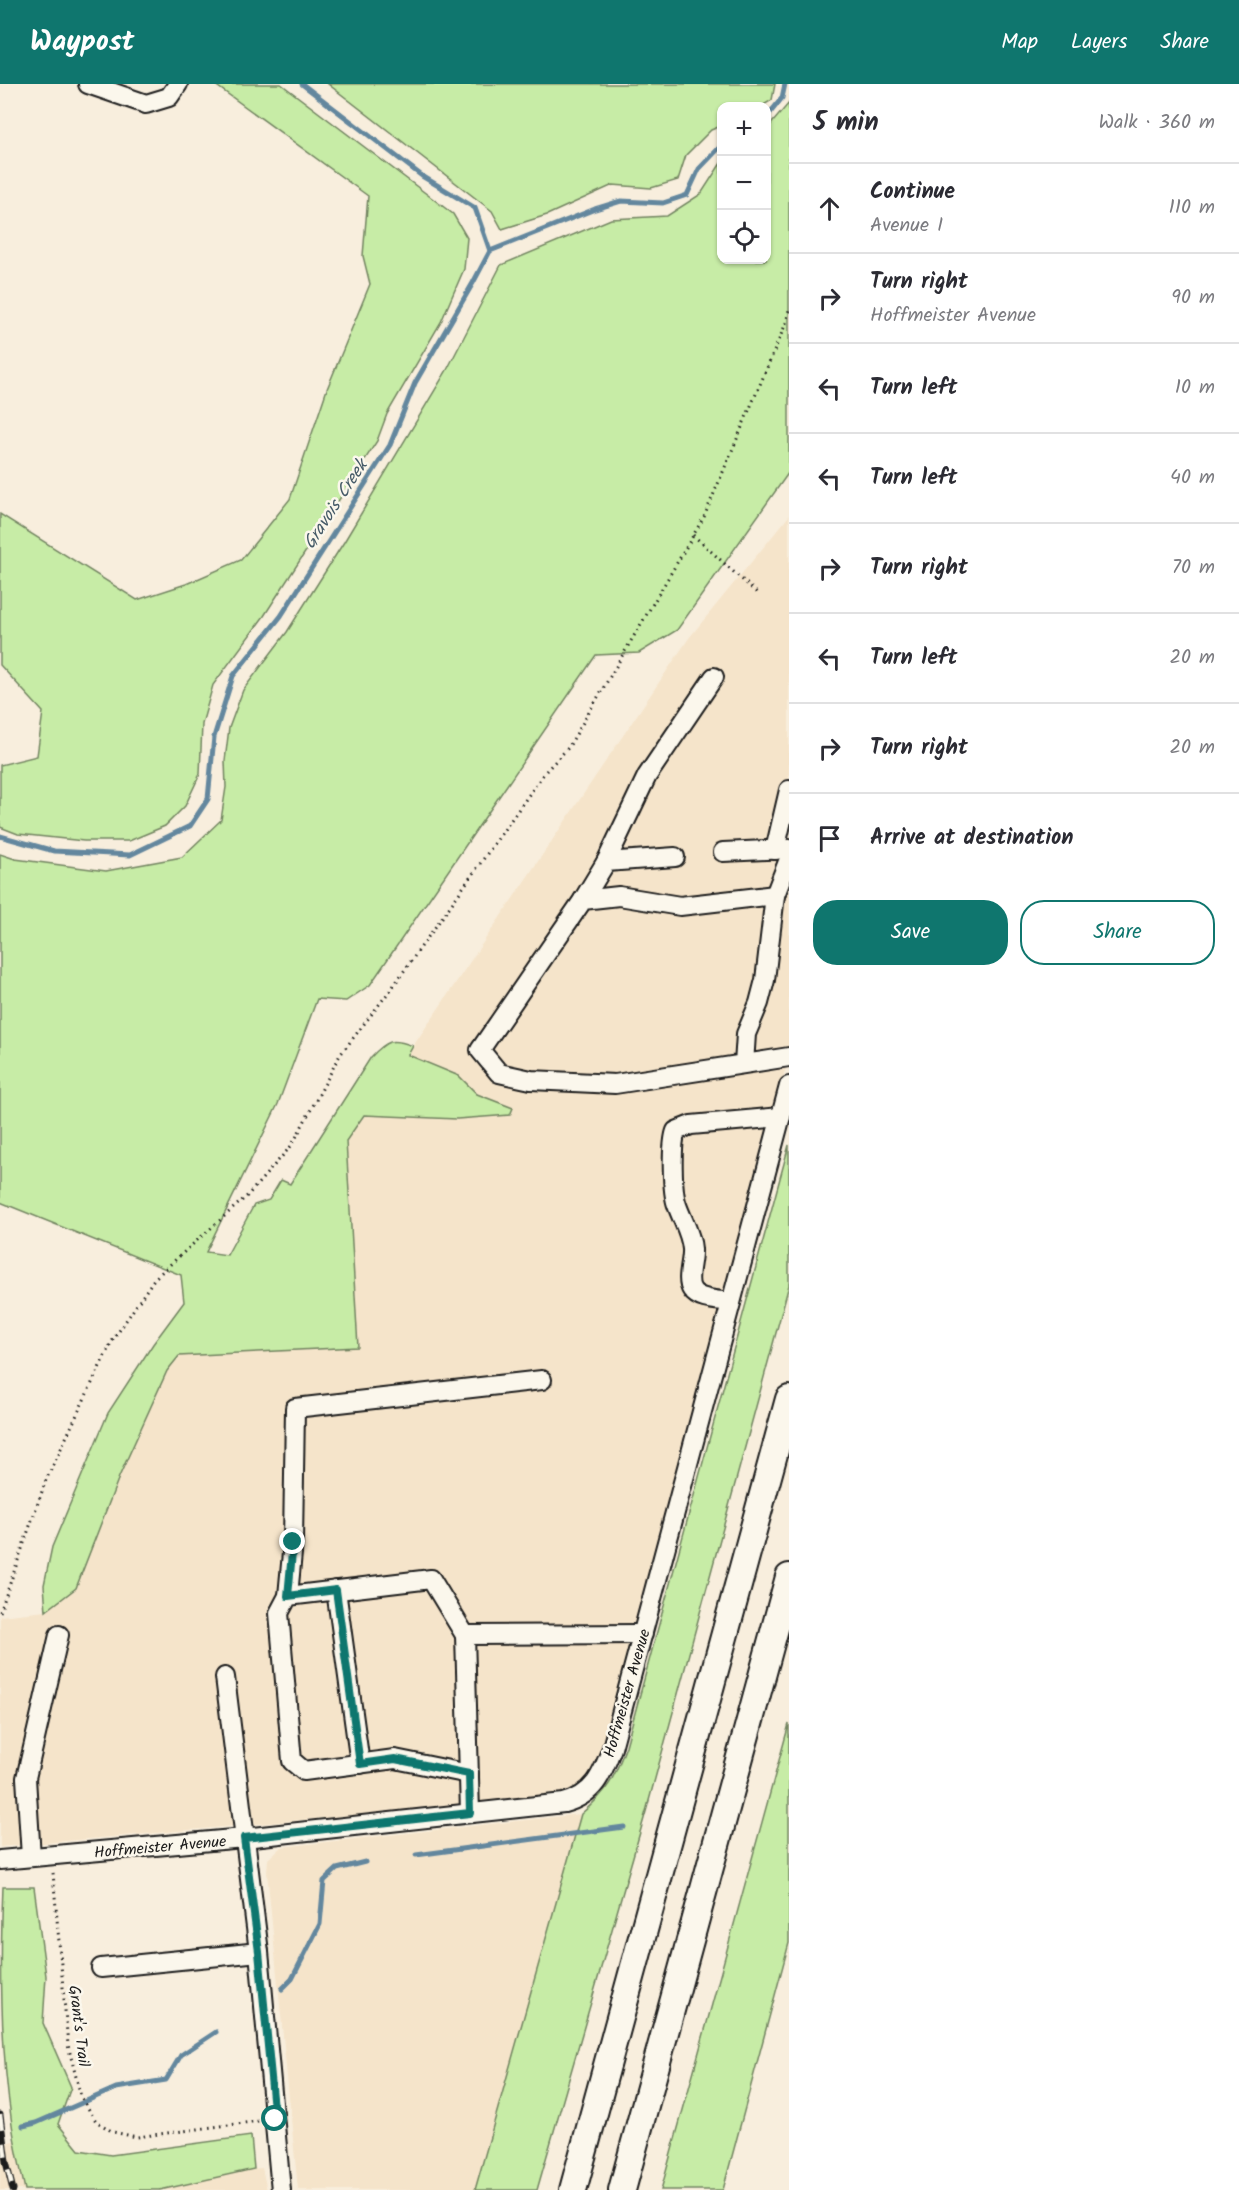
<!DOCTYPE html>
<html lang="en">
<head>
<meta charset="utf-8">
<style>
	:root { --surface:#fff; --page:#f2f2f3; --text:#2b2b33; --muted:#7c7c81; --line:#e1e1e2; --accent:#0f766e }
	body { margin:0; font-family:Kalam,sans-serif; background:var(--page); color:var(--text) }
	.controls { position:absolute; right:18px; top:18px; display:grid; overflow:hidden; border-radius:12px; box-shadow:0 2px 4px #0004 }
	.controls button { width:54px; height:54px; display:grid; place-items:center; padding:0; border:0; border-bottom:2px solid var(--line); background:var(--surface); color:var(--text); font:30px sans-serif }
	.stop { position:absolute; width:18px; height:18px; margin:-14px; border:4px solid #0f766e; border-radius:50%; background:#fff }
	.stop.end { background:#0f766e; border-color:#fff; box-shadow:0 2px 6px #0008 }
	.list { margin:0; padding:0; list-style:none }
	h2 { display:flex; justify-content:space-between; align-items:center; height:78px; margin:0; padding:0 24px; font-size:26px }
	h2 small { font-size:20px; font-weight:400; color:var(--muted) }
	.list li { display:grid; grid-template-columns:39px 1fr auto; gap:18px; align-items:center; box-sizing:border-box; height:90px; padding:0 24px; border-top:2px solid var(--line) }
	.list b { display:block; font-size:22px; white-space:nowrap }
	.list p { margin:0; font-size:20px; white-space:nowrap; color:var(--muted) }
	.list em { font-size:20px; font-style:normal; color:var(--muted) }
	.actions { display:flex; gap:12px; padding:18px 24px }
	.actions a { flex:1; padding:14px 0; border:2px solid var(--accent); border-radius:24px; text-align:center; font-size:21px; color:var(--accent) }
	.actions .main { background:var(--accent); color:#fff }
	.icon { flex:none; width:33px; height:33px; fill:none; stroke:currentColor; stroke-width:2; stroke-linecap:round; stroke-linejoin:round }
	.map { position:relative; flex:none; width:789px; height:2106px; overflow:hidden }
	header { display:flex; align-items:center; gap:36px; box-sizing:border-box; height:84px; padding:0 30px; background:var(--accent); color:#fff }
	header strong { font-size:28px }
	nav { display:flex; gap:33px; margin-inline-start:auto; font-size:21px }
	main { display:flex }
	aside { flex:1; background:var(--surface) }
	.map>svg:first-child { display:block }
	.built { fill:#f5e4ca }
	.green { fill:#c7eca6; stroke:#728461; stroke-width:1.5 }
	.lines { fill:none; stroke-linecap:round; stroke-linejoin:round }
	.stream { stroke:#64879e; stroke-width:5 }
	.minor-casing { stroke:#1c1c1c; stroke-width:22 }
	.highway-casing { stroke:#1c1c1c; stroke-width:30 }
	.path { stroke:#1c1c1c; stroke-width:3; stroke-dasharray:1.5 4.5; stroke-linecap:butt }
	.minor { stroke:#fbf7ec; stroke-width:18 }
	.highway { stroke:#fbf7ec; stroke-width:26 }
	.rail-casing { stroke:#1c1c1c; stroke-width:7 }
	.rail { stroke:#fbf7ec; stroke-width:4.5; stroke-dasharray:14; stroke-linecap:butt }
	.route { stroke:#0f766e; stroke-width:8 }
	.labels { text-anchor:middle; stroke-width:5; stroke-linejoin:round; paint-order:stroke }
	.street-label { font-size:16px; fill:#1c1c1c; stroke:#fbf7ec }
	.water-label { font-size:18px; font-style:italic; fill:#465b68; stroke:#fbf7ec }
</style>
</head>
<body>
<header>
<strong>Waypost</strong>
<nav><a>Map</a><a>Layers</a><a>Share</a></nav>
</header>
<main>
<div class="map">
<svg width="789" height="2106" viewBox="0 0 789 2106">
	<rect width="100%" height="100%" fill="#f8eedd"/>
	<filter id="ink" filterUnits="userSpaceOnUse"><feTurbulence type="fractalNoise" baseFrequency=".0167" numOctaves="2"/><feDisplacementMap in="SourceGraphic" scale="12" xChannelSelector="R" yChannelSelector="G"/><feConvolveMatrix kernelMatrix="1 2 1 2 8 2 1 2 1" color-interpolation-filters="sRGB"/></filter>
	<g filter="url(#ink)">
		<g class="built">
			<polygon points="789,432 789,972 599,1673 589,1692 573,1709 551,1714 0,1763 0,1532 46,1527 76,1504 119,1393 167,1287 179,1271 358,1263 346,1057 364,1030 457,1035 510,1031 513,1024 477,1010 459,992 407,971 689,554"/>
			<polygon points="581,1730 475,2106 298,2106 267,1788 268,1775 281,1763"/>
			<polygon points="15,2056 25,2106 0,2106 0,2062"/>
			<polygon points="262,2084 267,2106 160,2106 254,2085"/>
		</g>
		<g class="green">
			<polygon points="214,0 281,0 453,130 467,154 464,185 441,238 387,330 377,357 264,532 213,601 202,640 200,690 185,722 165,742 129,757 84,757 18,750 0,743 0,681 37,672 43,628 0,581 0,430 137,516 186,500 241,476 290,415 327,305 370,200 363,172 368,112"/>
			<polygon points="328,0 775,0 772,16 762,22 722,22 721,42 711,46 686,71 678,96 651,104 613,101 547,131 502,145 492,127"/>
			<path d="M789,19V388L677,546L639,569L596,571L370,901L346,917L317,915L278,1020L206,1168L227,1171L254,1121L269,1116L281,1096L290,1100L371,973C387,956 391,954 413,962L408,971L459,992L477,1010L513,1024L510,1031L457,1035L364,1031L346,1057L358,1263L179,1272L167,1287L119,1393L76,1504L46,1527L44,1501L52,1463L108,1329L153,1260L184,1218L181,1191L0,1118V770L15,775L106,787L182,773L221,736L226,703L225,677L229,644L243,606L287,548L344,458L447,286L501,181L611,135L667,132L701,110L721,79L722,176H766L767,45Z"/>
			<path d="M789,1061V1201L647,1724L537,2106H475L581,1730C608,1707 614,1695 626,1662Z"/>
			<polygon points="789,1640 789,1859 723,2106 661,2106"/>
			<path d="M3,1803H34L46,1892L43,1939L71,2003L58,2040L79,2066L111,2071L251,2052L254,2085L160,2106H25C20,2082 14,2058 11,2033C0,1958 0,1879 3,1803Z"/>
		</g>
		<g class="lines">
			<g class="stream">
				<polyline points="766,34 782,14 785,0"/>
				<polyline points="490,167 595,125 621,117 663,119 687,111 699,85 722,61"/>
				<polyline points="0,752 54,767 130,771 190,742 208,715 214,653 233,592 281,532 390,361 415,299 473,199 490,167 475,124 422,92 302,0"/>
				<polyline points="416,1771 624,1743"/>
				<polyline points="282,1905 292,1895 320,1840 324,1797 337,1785 365,1778"/>
				<polyline points="23,2042 36,2039 116,2004 166,1996 181,1971 216,1948"/>
			</g>
			<defs>
				<g id="minor">
					<polyline points="88,0 146,20 169,13 178,0"/>
					<polyline points="775,766 789,706"/>
					<polyline points="723,768 789,765"/>
					<polyline points="606,778 647,692 714,593"/>
					<polyline points="775,811 789,775"/>
					<polyline points="583,816 606,778 675,773"/>
					<polyline points="744,980 746,950 759,919 765,896 775,811 680,822 619,812 583,816 480,966 499,989 531,996 615,1000 789,973"/>
					<path d="M731,1218C720,1216 699,1217 692,1206C685,1196 693,1177 692,1165C691,1149 682,1136 677,1121C672,1108 671,1060 676,1047L691,1041L781,1033"/>
					<polyline points="336,1506 360,1680"/>
					<polyline points="288,1512 293,1458 295,1324 542,1296"/>
					<polyline points="465,1551 431,1495 288,1512 279,1529 292,1677 304,1687 395,1675 469,1690"/>
					<polyline points="225,1593 259,1868 281,2106"/>
					<polyline points="470,1729 465,1551 643,1550"/>
					<polyline points="31,1773 26,1694 59,1551"/>
					<path d="M0,1776L244,1754L564,1719C594,1711 602,1691 612,1664L789,1002"/>
					<polyline points="101,1884 259,1868"/>
				</g>
				<g id="highway">
					<polyline points="573,2106 789,1315"/>
					<polyline points="622,2106 789,1493"/>
				</g>
			</defs>
			<use href="#minor" class="minor-casing"/>
			<use href="#highway" class="highway-casing"/>
			<g class="path">
				<polyline points="693,451 758,510"/>
				<polyline points="0,1528 46,1396 111,1259 154,1195 247,1112 292,1061 340,971 392,904 545,688 568,664 704,433 786,239 789,226"/>
				<polyline points="53,1789 68,1961 81,2013 96,2037 113,2048 137,2053 259,2037"/>
			</g>
			<use href="#minor" class="minor"/>
			<use href="#highway" class="highway"/>
			<defs>
				<polyline id="rail" points="0,2031 6,2078 13,2106"/>
			</defs>
			<use href="#rail" class="rail-casing"/>
			<use href="#rail" class="rail"/>
		</g>
	</g>
	<g class="lines" filter="url(#ink)">
		<polyline class="route" points="275,2035 259,1868 244,1754 470,1729 469,1690 395,1675 360,1680 336,1506 288,1512 293,1458"/>
	</g>
	<g class="labels">
		<g class="street-label">
			<text transform="translate(626 1609) rotate(-74)" y="6">Hoffmeister Avenue</text>
			<text transform="translate(160 1762) rotate(-5)" y="6">Hoffmeister Avenue</text>
			<text transform="translate(80 1942) rotate(83)" y="6">Grant's Trail</text>
		</g>
		<g class="water-label">
			<text transform="translate(335 420) rotate(-57)" y="6">Gravois Creek</text>
		</g>
	</g>
</svg>
<div class="controls">
<button>+</button>
<button>−</button>
<button><svg class="icon" aria-label="locate" viewBox="0 0 24 24"><circle cx="12" cy="12" r="6"/><path d="M12 2v4M12 18v4M2 12h4M18 12h4"/></svg></button>
</div>
<div class="stop" style="left:275px;top:2035px"></div>
<div class="stop end" style="left:293px;top:1458px"></div>
</div>
<aside>
<h2>5 min<small>Walk · 360 m</small></h2>
<ul class="list">
<li><svg class="icon" aria-label="ahead" viewBox="0 0 24 24"><path d="M12 20V5M6 11l6-6 6 6"/></svg><div><b>Continue</b><p>Avenue I</p></div><em>110 m</em></li>
<li><svg class="icon" aria-label="right" viewBox="0 0 24 24"><path d="M7 20v-9h11M14 6l5 5-5 5"/></svg><div><b>Turn right</b><p>Hoffmeister Avenue</p></div><em>90 m</em></li>
<li><svg class="icon" aria-label="left" viewBox="0 0 24 24"><path d="M17 20v-9H6M10 6l-5 5 5 5"/></svg><div><b>Turn left</b></div><em>10 m</em></li>
<li><svg class="icon" aria-label="left" viewBox="0 0 24 24"><path d="M17 20v-9H6M10 6l-5 5 5 5"/></svg><div><b>Turn left</b></div><em>40 m</em></li>
<li><svg class="icon" aria-label="right" viewBox="0 0 24 24"><path d="M7 20v-9h11M14 6l5 5-5 5"/></svg><div><b>Turn right</b></div><em>70 m</em></li>
<li><svg class="icon" aria-label="left" viewBox="0 0 24 24"><path d="M17 20v-9H6M10 6l-5 5 5 5"/></svg><div><b>Turn left</b></div><em>20 m</em></li>
<li><svg class="icon" aria-label="right" viewBox="0 0 24 24"><path d="M7 20v-9h11M14 6l5 5-5 5"/></svg><div><b>Turn right</b></div><em>20 m</em></li>
<li><svg class="icon" aria-label="arrive" viewBox="0 0 24 24"><path d="M6 21V4h12l-3 4 3 4H6"/></svg><div><b>Arrive at destination</b></div></li>
</ul>
<div class="actions"><a class="main">Save</a><a>Share</a></div>
</aside>
</main>
</body>
</html>
